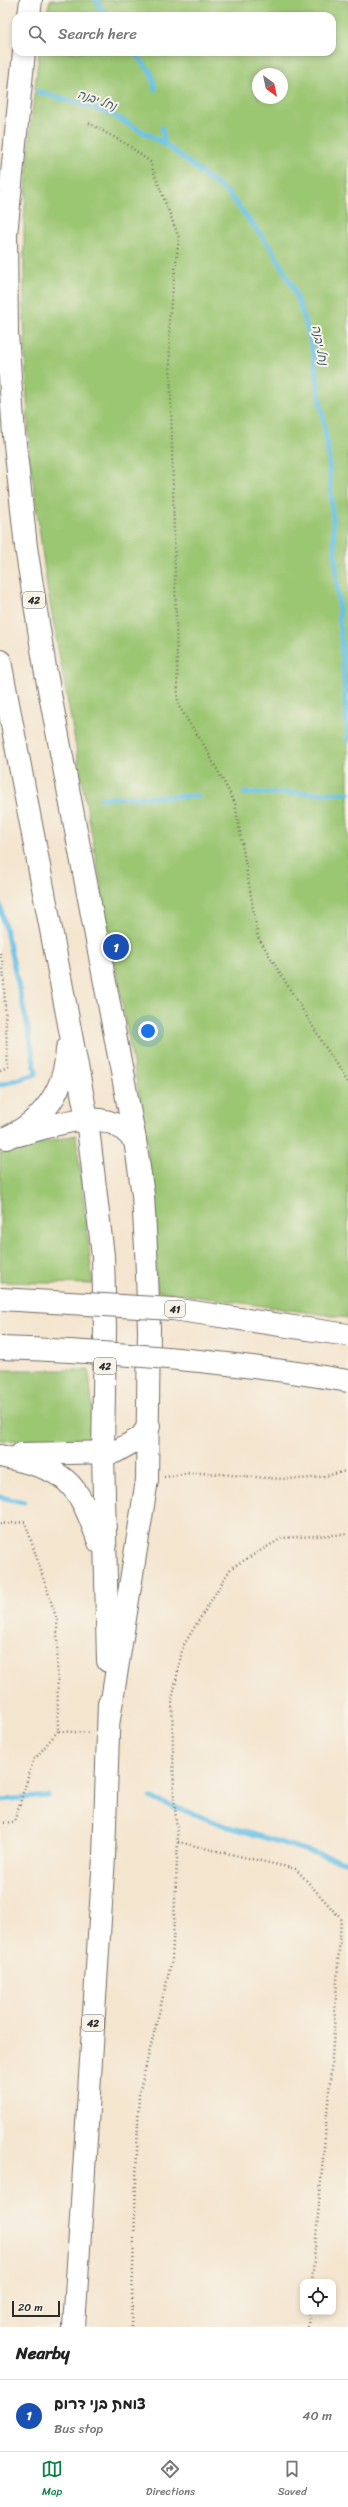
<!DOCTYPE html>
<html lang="en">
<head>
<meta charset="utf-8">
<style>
	:root { --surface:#fff; --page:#f6f6f6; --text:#222; --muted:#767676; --line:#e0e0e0; --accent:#0b8043 }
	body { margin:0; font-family:Sriracha,"Playpen Sans Hebrew",sans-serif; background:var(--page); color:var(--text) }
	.controls { position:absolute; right:12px; bottom:12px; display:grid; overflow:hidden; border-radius:8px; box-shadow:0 2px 6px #0003 }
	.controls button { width:36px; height:36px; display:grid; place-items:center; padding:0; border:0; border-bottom:1px solid var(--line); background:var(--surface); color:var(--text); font:20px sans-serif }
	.compass { position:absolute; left:252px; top:68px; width:36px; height:36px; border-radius:50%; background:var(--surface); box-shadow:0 2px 6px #0003; rotate:147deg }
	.scale { position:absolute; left:12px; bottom:10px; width:48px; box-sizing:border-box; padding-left:4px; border:2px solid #2b2b2b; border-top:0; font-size:11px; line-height:14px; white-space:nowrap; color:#2b2b2b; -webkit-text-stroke:3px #f7f3e8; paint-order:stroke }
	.you { position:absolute; left:148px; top:1031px; width:14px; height:14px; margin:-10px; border:3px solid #fff; border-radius:50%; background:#1a73e8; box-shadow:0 0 0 6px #1a73e833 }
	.badge { display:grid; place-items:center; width:26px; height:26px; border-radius:50%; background:var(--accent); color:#fff; font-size:13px; font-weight:700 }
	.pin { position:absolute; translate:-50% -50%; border:2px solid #fff; box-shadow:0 1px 4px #0006 }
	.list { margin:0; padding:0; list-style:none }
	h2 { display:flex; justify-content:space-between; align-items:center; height:52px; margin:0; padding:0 16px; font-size:17px }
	h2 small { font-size:13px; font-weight:400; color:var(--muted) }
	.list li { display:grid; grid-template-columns:26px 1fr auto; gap:12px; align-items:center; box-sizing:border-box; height:72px; padding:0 16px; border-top:1px solid var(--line) }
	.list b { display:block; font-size:15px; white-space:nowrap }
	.list p { margin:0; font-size:13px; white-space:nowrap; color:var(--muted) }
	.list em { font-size:13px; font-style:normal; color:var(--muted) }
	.icon { flex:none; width:22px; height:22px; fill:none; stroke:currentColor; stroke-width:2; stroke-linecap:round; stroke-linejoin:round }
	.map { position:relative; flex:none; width:348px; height:2327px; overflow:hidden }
	.search { position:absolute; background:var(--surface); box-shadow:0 2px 6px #0003; left:12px; right:12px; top:12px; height:44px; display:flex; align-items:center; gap:10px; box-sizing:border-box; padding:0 14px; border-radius:12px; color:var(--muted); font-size:15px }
	.sheet { height:124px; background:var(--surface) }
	nav { display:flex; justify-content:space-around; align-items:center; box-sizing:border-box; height:56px; border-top:1px solid var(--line); background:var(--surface); font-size:11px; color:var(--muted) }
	nav a { display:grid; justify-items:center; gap:2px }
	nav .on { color:var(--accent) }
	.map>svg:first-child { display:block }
	.green { fill:#9bc672; stroke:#63784e; fill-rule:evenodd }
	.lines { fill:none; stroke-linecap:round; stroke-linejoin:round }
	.stream { stroke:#69c1e6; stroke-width:5 }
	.highway-casing { stroke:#716c64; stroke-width:24 }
	.path { stroke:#716c64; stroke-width:2.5; stroke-dasharray:1 3; stroke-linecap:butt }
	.highway { stroke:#fff; stroke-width:22 }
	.highway-bridge-casing { stroke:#716c64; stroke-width:24; stroke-linecap:butt }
	.highway-bridge { stroke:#fff; stroke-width:22 }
	.labels { text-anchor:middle; stroke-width:4; stroke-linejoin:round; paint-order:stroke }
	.shield { fill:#f7f3e8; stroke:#686764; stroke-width:1 }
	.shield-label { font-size:10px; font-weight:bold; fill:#2b2b2b }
	.water-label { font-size:12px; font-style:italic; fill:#3e5863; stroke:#f7f3e8 }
</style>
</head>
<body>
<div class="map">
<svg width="348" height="2327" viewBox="0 0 348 2327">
	<rect width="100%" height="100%" fill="#f7f3e8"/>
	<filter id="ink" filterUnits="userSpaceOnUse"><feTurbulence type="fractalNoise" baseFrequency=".025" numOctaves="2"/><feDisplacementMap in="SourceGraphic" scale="8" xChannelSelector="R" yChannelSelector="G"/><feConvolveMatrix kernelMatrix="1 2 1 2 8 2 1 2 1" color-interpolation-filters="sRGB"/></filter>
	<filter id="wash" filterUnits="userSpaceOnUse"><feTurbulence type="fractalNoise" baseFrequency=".012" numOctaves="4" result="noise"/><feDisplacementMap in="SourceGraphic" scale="16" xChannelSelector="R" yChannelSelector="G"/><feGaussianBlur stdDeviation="0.9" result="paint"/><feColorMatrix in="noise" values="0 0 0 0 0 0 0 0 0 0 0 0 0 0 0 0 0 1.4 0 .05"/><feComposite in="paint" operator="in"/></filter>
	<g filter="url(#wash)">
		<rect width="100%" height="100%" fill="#f4e5cf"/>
		<g class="green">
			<path d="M50,0H348V1318L157,1291L147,1140L47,587L29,451L24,319V220L31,123L39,52H332V16H46ZM258,74H282V98H258Z"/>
			<polygon points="76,1135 93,1284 0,1282 0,1153"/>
			<polygon points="0,1370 89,1370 95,1442 0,1440"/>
		</g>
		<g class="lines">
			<g class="stream">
				<polyline points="96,0 107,16"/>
				<polyline points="134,52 152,74 155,89"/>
				<polyline points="37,91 107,112 165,144 229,194 272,249 293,287 306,324 313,352 328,450 348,741"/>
				<polyline points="162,128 165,144"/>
				<polyline points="244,793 348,793"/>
				<polyline points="101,798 198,796"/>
				<polyline points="0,904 28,1028 36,1074 0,1085"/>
				<polyline points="0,1497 24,1502"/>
				<polyline points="151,1798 226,1826 348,1863"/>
				<polyline points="0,1800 48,1796"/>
			</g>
		</g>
	</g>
	<g filter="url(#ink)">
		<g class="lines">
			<defs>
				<g id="highway">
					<polyline points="29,16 31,0"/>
					<polyline points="24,52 6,235 7,333 14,435 26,547 45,668 135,1140 143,1195 146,1248 149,1329 147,1480 109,1719"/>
					<polyline points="0,661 87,1119 103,1256 105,1329 103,1454 108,1661"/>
					<path d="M18,1135C48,1128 93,1108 121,1128C126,1131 130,1136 135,1140"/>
					<path d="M6,1138C44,1120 65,1091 67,1049"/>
					<polyline points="21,1454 115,1452 140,1438 149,1426"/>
					<path d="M0,1456C66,1470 76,1478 99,1542"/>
					<polyline points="74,2327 104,1857 109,1703"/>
				</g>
			</defs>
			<use href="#highway" class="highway-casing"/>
			<g class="path">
				<polyline points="89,123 128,145 150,162 179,238 169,319 178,705 205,747 235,803 258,937 348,1084"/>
				<polyline points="0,953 3,965 8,1069 0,1072"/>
				<path d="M164,1477C174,1476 185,1473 195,1473C247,1473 297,1488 348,1470"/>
				<polyline points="0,1524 25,1522 57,1620 58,1731 90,1733"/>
				<polyline points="0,1823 14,1822 33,1761 58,1731"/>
				<polyline points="178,1842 296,1869 341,1919 332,2058 312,2282"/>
				<polyline points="131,2327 139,2094 172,1960 178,1842 174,1797 172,1700 183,1646 231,1568 282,1538 348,1534"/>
				<polyline points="308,2327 309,2312"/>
			</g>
			<use href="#highway" class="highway"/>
			<defs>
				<g id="highway-bridge">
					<polyline points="0,1299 173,1309 348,1335"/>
					<path d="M0,1348C118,1352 232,1361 348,1381"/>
				</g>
			</defs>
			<use href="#highway-bridge" class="highway-bridge-casing"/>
			<use href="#highway-bridge" class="highway-bridge"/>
		</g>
	</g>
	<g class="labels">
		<g class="shield">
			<rect x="23" y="592" width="22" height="16" rx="3"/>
			<rect x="165" y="1301" width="20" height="16" rx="3"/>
			<rect x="94" y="1358" width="22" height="16" rx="3"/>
			<rect x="82" y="2015" width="22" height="16" rx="3"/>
		</g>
		<g class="shield-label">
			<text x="34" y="604">42</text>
			<text x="175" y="1313">41</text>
			<text x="105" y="1370">42</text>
			<text x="93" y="2027">42</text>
		</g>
		<g class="water-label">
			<text transform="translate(97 100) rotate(19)" y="4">נחל יבנה</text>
			<text transform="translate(320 345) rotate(79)" y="4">נחל יבנה</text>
		</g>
	</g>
</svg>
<div class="controls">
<button><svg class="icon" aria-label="locate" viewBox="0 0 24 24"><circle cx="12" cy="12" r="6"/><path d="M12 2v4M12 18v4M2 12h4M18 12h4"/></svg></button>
</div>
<svg class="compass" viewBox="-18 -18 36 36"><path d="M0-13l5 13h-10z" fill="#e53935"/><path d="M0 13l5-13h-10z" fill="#767676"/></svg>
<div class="scale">20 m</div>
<div class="you"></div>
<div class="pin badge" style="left:116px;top:947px;background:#1a4fb4">1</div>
<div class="search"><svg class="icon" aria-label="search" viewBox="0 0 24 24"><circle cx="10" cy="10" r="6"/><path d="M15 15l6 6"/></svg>Search here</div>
</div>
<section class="sheet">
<h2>Nearby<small></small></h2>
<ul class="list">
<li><span class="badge" style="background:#1a4fb4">1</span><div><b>צומת בני דרום</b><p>Bus stop</p></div><em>40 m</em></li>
</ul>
</section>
<nav>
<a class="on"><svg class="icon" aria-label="map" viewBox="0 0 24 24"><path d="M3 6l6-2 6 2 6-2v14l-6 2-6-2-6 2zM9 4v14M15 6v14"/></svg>Map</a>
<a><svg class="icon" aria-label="directions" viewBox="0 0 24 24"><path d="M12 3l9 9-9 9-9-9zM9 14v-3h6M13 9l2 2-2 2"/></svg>Directions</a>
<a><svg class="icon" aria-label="saved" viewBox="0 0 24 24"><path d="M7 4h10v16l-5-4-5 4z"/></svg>Saved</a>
</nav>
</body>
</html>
